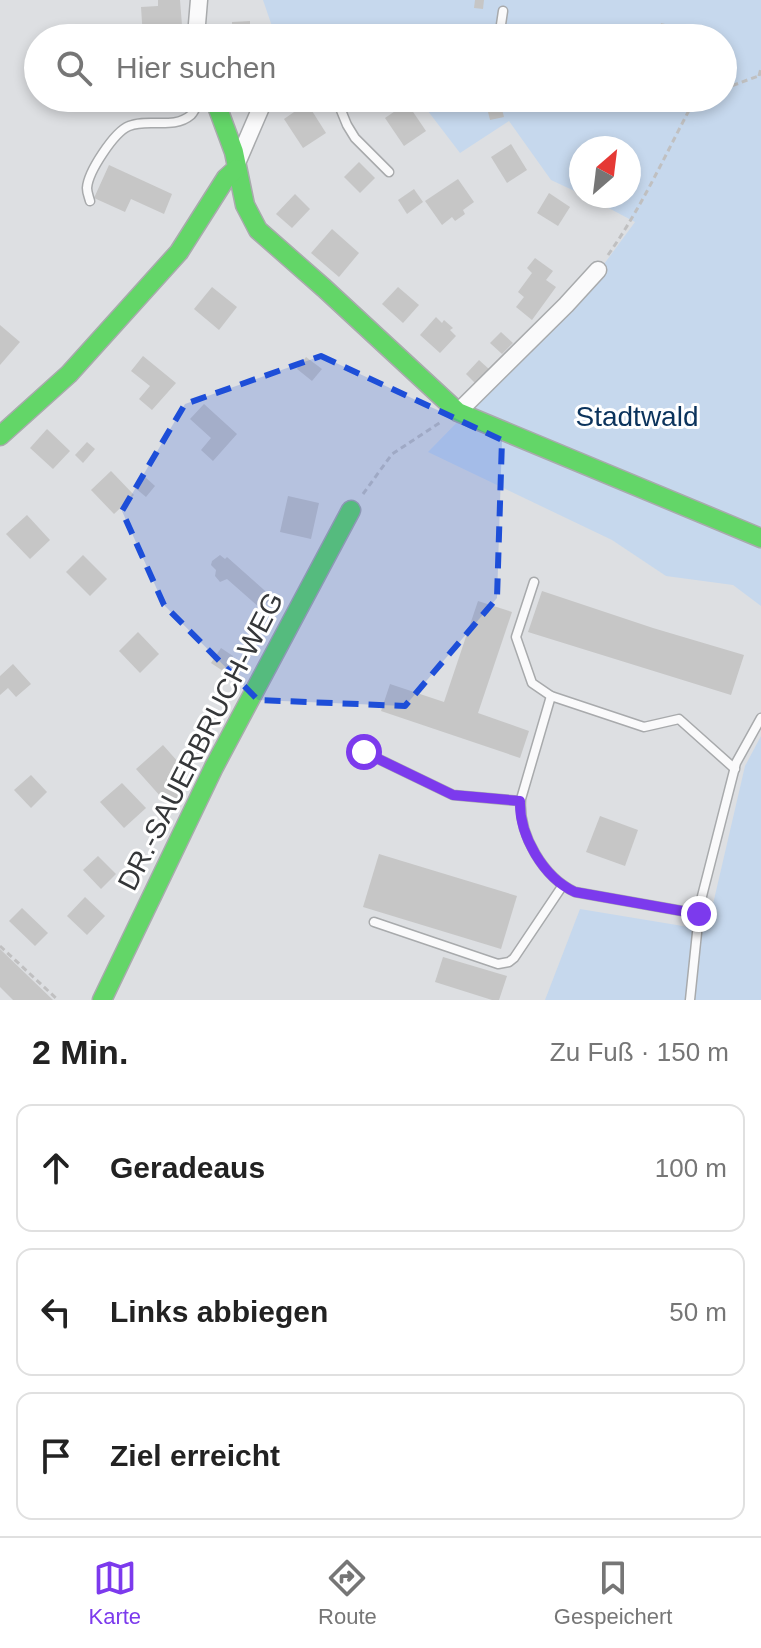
<!DOCTYPE html>
<html lang="de">
<head>
<meta charset="utf-8">
<style>
	:root { --surface:#fff; --page:#f2f2f2; --text:#222; --muted:#767676; --line:#e0e0e0; --accent:#7c3aed }
	body { margin:0; font-family:Helvetica,sans-serif; background:var(--page); color:var(--text) }
	.compass { position:absolute; left:569px; top:136px; width:72px; height:72px; border-radius:50%; background:var(--surface); box-shadow:0 4px 12px #0003; rotate:28deg }
	.stop { position:absolute; width:24px; height:24px; margin:-18px; border:6px solid #7c3aed; border-radius:50%; background:#fff }
	.stop.end { background:#7c3aed; border-color:#fff; box-shadow:0 2px 8px #0008 }
	.list { margin:0; padding:0; list-style:none }
	h2 { display:flex; justify-content:space-between; align-items:center; height:104px; margin:0; padding:0 32px; font-size:34px }
	h2 small { font-size:26px; font-weight:400; color:var(--muted) }
	.list li { display:grid; grid-template-columns:52px 1fr auto; gap:24px; align-items:center; box-sizing:border-box; height:128px; margin:0 16px 16px; padding:0 16px; border:2px solid var(--line); border-radius:16px }
	.list b { display:block; font-size:30px; white-space:nowrap }
	.list em { font-size:26px; font-style:normal; color:var(--muted) }
	.icon { flex:none; width:44px; height:44px; fill:none; stroke:currentColor; stroke-width:2; stroke-linecap:round; stroke-linejoin:round }
	.map { position:relative; flex:none; width:761px; height:1000px; overflow:hidden }
	.search { position:absolute; background:var(--surface); box-shadow:0 4px 12px #0003; left:24px; right:24px; top:24px; height:88px; display:flex; align-items:center; gap:20px; box-sizing:border-box; padding:0 28px; border-radius:44px; color:var(--muted); font-size:30px }
	.sheet { height:536px; background:var(--surface) }
	nav { display:flex; justify-content:space-around; align-items:center; box-sizing:border-box; height:112px; border-top:2px solid var(--line); background:var(--surface); font-size:22px; color:var(--muted) }
	nav a { display:grid; justify-items:center; gap:4px }
	nav .on { color:var(--accent) }
	.map>svg:first-child { display:block }
	.green { fill:#c6d8ed }
	.building { fill:#c6c6c6 }
	.lines { fill:none; stroke-linecap:round; stroke-linejoin:round }
	.lane-casing { stroke:#a8aaac; stroke-width:11 }
	.street-casing { stroke:#a8aaac; stroke-width:19 }
	.fast-casing { stroke:#a8aaac; stroke-width:21 }
	.path { stroke:#c0c0c1; stroke-width:3; stroke-dasharray:6 4; stroke-linecap:butt }
	.lane { stroke:#fafafb; stroke-width:8 }
	.street { stroke:#fafafb; stroke-width:16 }
	.fast { stroke:#63d668; stroke-width:18 }
	.route { stroke:#7c3aed; stroke-width:10 }
	.marked { fill:#1d4ed8; fill-opacity:0.2; stroke:#1d4ed8; stroke-width:6; stroke-dasharray:16 10; stroke-linejoin:round }
	.labels { text-anchor:middle; stroke-width:6; stroke-linejoin:round; paint-order:stroke }
	.park-label { font-size:28px; fill:#0b335c; stroke:#fff }
	.street-label { font-size:28px; fill:#353739; stroke:#fff }
</style>
</head>
<body>
<div class="map">
<svg width="761" height="1000" viewBox="0 0 761 1000">
	<rect width="100%" height="100%" fill="#dddfe2"/>
	<g class="green">
		<polygon points="263,0 761,0 761,606 733,585 666,576 612,540 428,452 579,298 635,222 586,196 629,196 629,148 581,148 581,194 551,180 509,121 460,153 418,98 723,98 723,38 276,38"/>
		<polygon points="761,736 761,1000 545,1000 580,909 707,930 745,766"/>
	</g>
	<g class="building">
		<polygon points="158,0 180,0 183,38 143,38 141,7 158,6"/>
		<polygon points="475,0 484,0 483,9 474,8"/>
		<polygon points="250,21 250,38 204,38 204,35 232,33 232,22"/>
		<polygon points="661,23 678,27 676,38 658,38"/>
		<rect x="415" y="28" width="12" height="10"/>
		<polygon points="125,98 186,98 187,102 125,109"/>
		<polygon points="468,98 481,98 484,105 471,110"/>
		<polygon points="307,103 326,133 303,148 284,119"/>
		<polygon points="407,103 426,131 404,146 385,118"/>
		<polygon points="501,105 504,117 490,120 487,108"/>
		<polygon points="511,144 527,170 507,183 491,157"/>
		<polygon points="359,162 375,178 360,193 344,177"/>
		<polygon points="109,165 172,194 164,214 131,199 125,212 94,198"/>
		<polygon points="458,179 474,202 463,210 465,214 455,221 452,217 442,225 425,201"/>
		<polygon points="414,189 423,202 407,214 398,200"/>
		<polygon points="549,193 570,207 558,226 537,213"/>
		<polygon points="295,194 310,209 292,228 276,214"/>
		<polygon points="332,229 359,253 339,277 311,253"/>
		<polygon points="535,258 553,271 546,280 556,287 532,320 516,307 524,297 518,292 532,273 527,268"/>
		<polygon points="212,287 237,307 219,330 194,309"/>
		<polygon points="398,287 419,305 403,323 382,304"/>
		<polygon points="436,317 442,323 444,320 453,328 450,330 456,336 440,353 420,335"/>
		<polygon points="0,325 20,342 0,365"/>
		<polygon points="501,332 513,343 502,354 490,343"/>
		<polygon points="143,356 176,383 152,410 139,399 150,386 131,371"/>
		<polygon points="306,357 322,369 312,381 297,369"/>
		<polygon points="479,360 490,370 476,384 466,374"/>
		<polygon points="204,404 237,434 213,461 201,450 211,438 190,419"/>
		<polygon points="47,429 70,451 53,469 30,448"/>
		<polygon points="87,442 95,449 83,463 75,455"/>
		<polygon points="111,471 134,495 114,514 91,490"/>
		<polygon points="144,476 155,486 146,497 134,487"/>
		<polygon points="288,496 319,503 311,539 280,532"/>
		<polygon points="27,515 50,540 30,559 6,534"/>
		<polygon points="83,555 107,579 90,596 66,572"/>
		<polygon points="220,555 225,559 227,557 272,597 261,609 227,579 220,582 215,576 216,570 211,565 212,561"/>
		<polygon points="542,591 653,628 744,655 731,695 528,632"/>
		<polygon points="478,601 512,612 478,713 529,731 520,758 381,711 390,684 444,702"/>
		<polygon points="138,632 159,654 140,673 119,651"/>
		<polygon points="221,648 233,656 231,660 243,667 233,682 221,674 223,671 211,663"/>
		<polygon points="13,664 31,684 16,697 8,688 0,695 0,676"/>
		<polygon points="163,745 187,772 173,785 182,795 170,807 136,769"/>
		<polygon points="31,775 47,792 31,808 14,790"/>
		<polygon points="122,783 146,808 124,828 100,802"/>
		<polygon points="600,816 638,830 625,866 586,852"/>
		<polygon points="379,854 517,896 501,949 363,907"/>
		<polygon points="98,856 116,874 101,889 83,870"/>
		<polygon points="85,897 105,916 87,935 67,916"/>
		<polygon points="22,908 48,933 35,946 9,921"/>
		<polygon points="0,949 53,1000 13,1000 0,987"/>
		<polygon points="443,957 507,976 499,1000 492,1000 435,982"/>
	</g>
	<g class="lines">
		<defs>
			<g id="lane">
				<polyline points="499,38 503,11"/>
				<polyline points="336,98 347,125 355,138 389,172"/>
				<path d="M90,201C89,197 87,193 87,188C88,172 114,132 129,126C147,118 174,130 191,115C195,111 198,103 200,98"/>
				<polyline points="534,582 516,637 532,683 551,696"/>
				<polyline points="364,752 453,795 520,801"/>
				<path d="M699,914L575,892C543,877 518,834 521,799L551,696L644,727L679,719L735,769"/>
				<polyline points="374,922 498,964 509,962 514,958 563,885"/>
				<polyline points="690,1000 700,904 736,763 761,718"/>
			</g>
			<g id="street">
				<polyline points="199,0 197,24 199,38"/>
				<polyline points="237,163 265,98"/>
				<polyline points="458,412 566,305 598,270"/>
			</g>
			<g id="fast">
				<polyline points="214,98 234,152 245,205 258,230 324,288 458,412 761,538"/>
				<polyline points="0,436 69,374 179,252 226,178 236,169"/>
				<polyline points="102,1000 214,767 351,510"/>
			</g>
		</defs>
		<use href="#lane" class="lane-casing"/>
		<use href="#street" class="street-casing"/>
		<use href="#fast" class="fast-casing"/>
		<g class="path">
			<polyline points="759,76 761,68"/>
			<polyline points="723,89 761,75"/>
			<path d="M608,255C642,207 666,153 694,101L701,98"/>
			<polyline points="363,494 392,454 441,422"/>
			<polyline points="0,946 58,1000"/>
		</g>
		<use href="#lane" class="lane"/>
		<use href="#street" class="street"/>
		<use href="#fast" class="fast"/>
	</g>
	<g class="lines">
		<path class="route" d="M364,752L453,795L520,801C519,836 544,878 575,892L699,914"/>
	</g>
	<path class="marked" d="M321,356L502,440L497,598L405,706L258,700L164,605L122,511L185,404Z"/>
	<g class="labels">
		<g class="park-label">
			<text x="637" y="426">Stadtwald</text>
		</g>
		<g class="street-label">
			<text transform="translate(200 741) rotate(-63)" y="10">DR.-SAUERBRUCH-WEG</text>
		</g>
	</g>
</svg>
<svg class="compass" viewBox="-18 -18 36 36"><path d="M0-13l5 13h-10z" fill="#e53935"/><path d="M0 13l5-13h-10z" fill="#767676"/></svg>
<div class="stop" style="left:364px;top:752px"></div>
<div class="stop end" style="left:699px;top:914px"></div>
<div class="search"><svg class="icon" aria-label="search" viewBox="0 0 24 24"><circle cx="10" cy="10" r="6"/><path d="M15 15l6 6"/></svg>Hier suchen</div>
</div>
<section class="sheet">
<h2>2 Min.<small>Zu Fuß · 150 m</small></h2>
<ul class="list">
<li><svg class="icon" aria-label="ahead" viewBox="0 0 24 24"><path d="M12 20V5M6 11l6-6 6 6"/></svg><div><b>Geradeaus</b></div><em>100 m</em></li>
<li><svg class="icon" aria-label="left" viewBox="0 0 24 24"><path d="M17 20v-9H6M10 6l-5 5 5 5"/></svg><div><b>Links abbiegen</b></div><em>50 m</em></li>
<li><svg class="icon" aria-label="arrive" viewBox="0 0 24 24"><path d="M6 21V4h12l-3 4 3 4H6"/></svg><div><b>Ziel erreicht</b></div></li>
</ul>
</section>
<nav>
<a class="on"><svg class="icon" aria-label="map" viewBox="0 0 24 24"><path d="M3 6l6-2 6 2 6-2v14l-6 2-6-2-6 2zM9 4v14M15 6v14"/></svg>Karte</a>
<a><svg class="icon" aria-label="directions" viewBox="0 0 24 24"><path d="M12 3l9 9-9 9-9-9zM9 14v-3h6M13 9l2 2-2 2"/></svg>Route</a>
<a><svg class="icon" aria-label="saved" viewBox="0 0 24 24"><path d="M7 4h10v16l-5-4-5 4z"/></svg>Gespeichert</a>
</nav>
</body>
</html>
